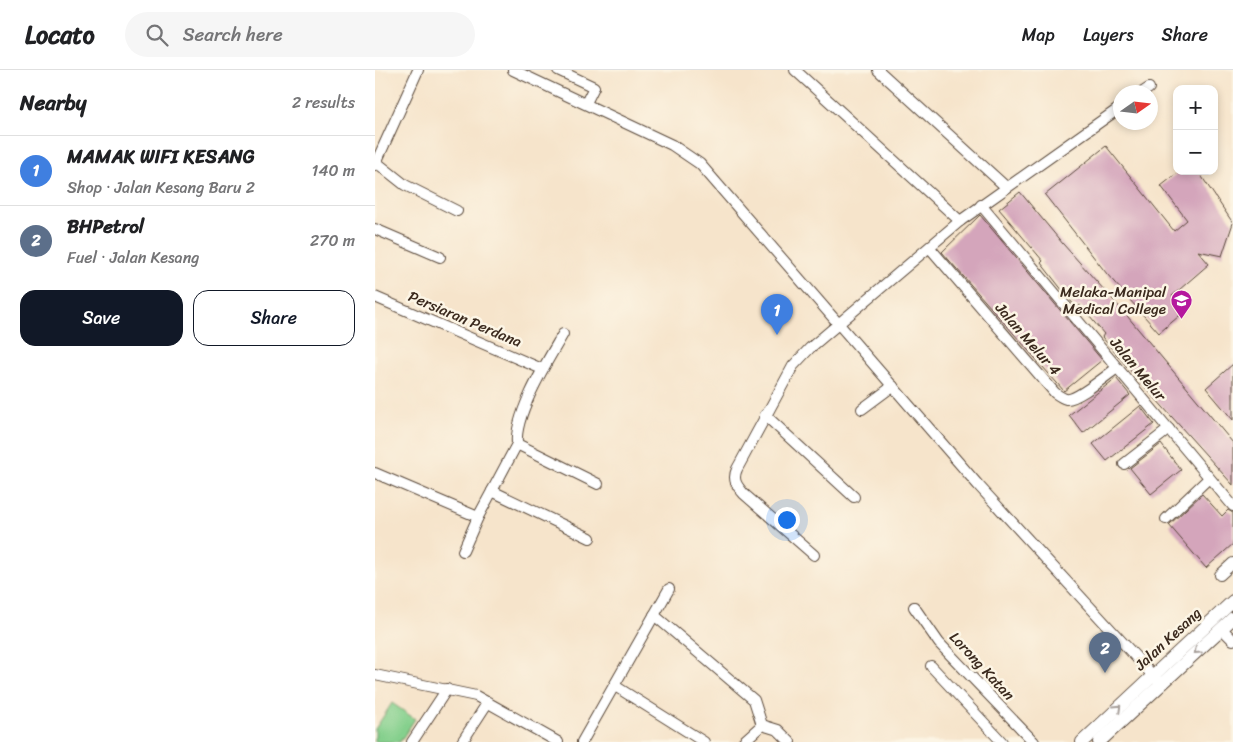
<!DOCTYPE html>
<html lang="en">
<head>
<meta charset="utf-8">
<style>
	:root { --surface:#fff; --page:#f6f6f6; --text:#202124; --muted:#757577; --line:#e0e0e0; --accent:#111827 }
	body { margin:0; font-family:Sriracha,sans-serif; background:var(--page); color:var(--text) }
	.controls { position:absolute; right:15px; top:15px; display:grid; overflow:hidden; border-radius:10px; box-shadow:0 2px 8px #0003 }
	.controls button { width:45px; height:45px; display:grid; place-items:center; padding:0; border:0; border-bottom:1px solid var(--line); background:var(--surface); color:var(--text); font:25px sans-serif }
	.compass { position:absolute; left:738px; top:15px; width:45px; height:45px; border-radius:50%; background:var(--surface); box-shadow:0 2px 8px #0003; rotate:76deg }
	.you { position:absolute; left:411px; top:449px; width:18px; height:18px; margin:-12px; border:4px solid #fff; border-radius:50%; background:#1a73e8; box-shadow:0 0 0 8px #1a73e833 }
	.badge { display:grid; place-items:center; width:32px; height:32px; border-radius:50%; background:var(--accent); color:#fff; font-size:16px; font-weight:700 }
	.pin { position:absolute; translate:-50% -41px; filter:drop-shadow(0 1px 2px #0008) }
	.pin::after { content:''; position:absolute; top:26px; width:18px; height:15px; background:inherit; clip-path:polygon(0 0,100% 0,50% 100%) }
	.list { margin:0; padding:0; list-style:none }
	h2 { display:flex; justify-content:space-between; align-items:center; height:65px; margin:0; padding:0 20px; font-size:21px }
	h2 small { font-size:16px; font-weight:400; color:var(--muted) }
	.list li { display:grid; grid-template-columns:32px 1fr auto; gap:15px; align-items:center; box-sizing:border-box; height:70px; padding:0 20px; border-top:1px solid var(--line) }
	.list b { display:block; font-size:19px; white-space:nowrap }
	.list p { margin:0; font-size:16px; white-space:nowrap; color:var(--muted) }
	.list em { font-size:16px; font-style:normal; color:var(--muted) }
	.actions { display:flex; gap:10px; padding:15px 20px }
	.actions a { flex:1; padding:11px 0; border:1px solid var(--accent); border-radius:15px; text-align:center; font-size:18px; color:var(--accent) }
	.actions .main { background:var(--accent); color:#fff }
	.icon { flex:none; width:28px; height:28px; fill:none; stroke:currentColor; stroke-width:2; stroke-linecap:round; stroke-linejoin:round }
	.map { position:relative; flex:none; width:858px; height:672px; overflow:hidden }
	header { display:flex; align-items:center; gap:30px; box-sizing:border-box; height:70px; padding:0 25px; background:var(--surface); border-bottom:1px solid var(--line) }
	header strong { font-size:24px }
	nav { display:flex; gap:28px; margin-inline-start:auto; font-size:18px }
	.search { width:350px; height:45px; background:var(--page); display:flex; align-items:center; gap:12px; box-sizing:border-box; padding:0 18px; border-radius:28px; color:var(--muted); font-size:19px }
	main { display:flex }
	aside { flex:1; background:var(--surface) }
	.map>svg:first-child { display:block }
	.green { fill:#85d08d; stroke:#607d56 }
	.building { fill:#d4a5bb }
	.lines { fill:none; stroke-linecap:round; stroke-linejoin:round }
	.minor-casing { stroke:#574638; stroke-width:12 }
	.major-casing { stroke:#574638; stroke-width:14 }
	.minor { stroke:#fff; stroke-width:10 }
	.major { stroke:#fff; stroke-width:12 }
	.oneway { stroke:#a79f9a }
	.labels { text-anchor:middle; stroke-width:5; stroke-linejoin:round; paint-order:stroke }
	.poi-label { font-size:15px; fill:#3b2a1e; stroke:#fcf5e5; text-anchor:end }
	.street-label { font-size:15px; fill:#3b2a1e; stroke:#fcf5e5 }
</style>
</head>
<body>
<header>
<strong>Locato</strong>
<div class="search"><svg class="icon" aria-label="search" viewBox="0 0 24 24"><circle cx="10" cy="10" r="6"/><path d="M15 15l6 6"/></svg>Search here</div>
<nav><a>Map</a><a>Layers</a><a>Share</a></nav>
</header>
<main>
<aside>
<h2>Nearby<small>2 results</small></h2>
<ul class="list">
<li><span class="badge" style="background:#3f7fe0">1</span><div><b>MAMAK WIFI KESANG</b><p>Shop · Jalan Kesang Baru 2</p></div><em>140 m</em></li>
<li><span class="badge" style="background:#5c6f8a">2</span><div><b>BHPetrol</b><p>Fuel · Jalan Kesang</p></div><em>270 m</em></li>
</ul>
<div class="actions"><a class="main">Save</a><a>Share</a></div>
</aside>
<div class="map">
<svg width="858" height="672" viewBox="0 0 858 672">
	<rect width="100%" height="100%" fill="#fcf5e5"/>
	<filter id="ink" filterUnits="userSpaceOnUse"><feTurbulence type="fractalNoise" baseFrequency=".02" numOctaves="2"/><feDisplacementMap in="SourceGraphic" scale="10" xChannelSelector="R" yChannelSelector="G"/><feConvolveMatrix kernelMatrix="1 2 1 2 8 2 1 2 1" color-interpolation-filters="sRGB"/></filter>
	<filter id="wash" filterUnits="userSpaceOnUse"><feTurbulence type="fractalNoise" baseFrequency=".0096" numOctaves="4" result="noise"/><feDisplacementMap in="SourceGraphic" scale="20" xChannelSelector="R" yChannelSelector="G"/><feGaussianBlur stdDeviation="1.12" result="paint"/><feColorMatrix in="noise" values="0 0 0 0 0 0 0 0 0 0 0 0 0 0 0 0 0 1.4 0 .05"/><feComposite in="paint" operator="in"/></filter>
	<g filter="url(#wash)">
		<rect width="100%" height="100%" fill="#f6e4cb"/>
		<polygon class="green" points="17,633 40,649 25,672 0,672 0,659"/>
		<g id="blocks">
			<g class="building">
				<polygon points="731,76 799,161 812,150 786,116 805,101 823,101 858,153 847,186 823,181 834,194 797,226 810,241 784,263 732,204 670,125"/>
				<polygon points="645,122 688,174 748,241 858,373 858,415 753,298 727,267 729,264 705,235 702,238 699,235 666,193 668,191 624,139"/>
				<polygon points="605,145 727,290 689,321 567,182"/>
				<polygon points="858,294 858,350 831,318"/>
				<polygon points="741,308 755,325 708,363 694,345"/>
				<polygon points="765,336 779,354 732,391 718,374"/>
				<polygon points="786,374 806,400 776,424 755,398"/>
				<polygon points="827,424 847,446 853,440 858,443 858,474 831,498 794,455"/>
			</g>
		</g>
	</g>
	<g filter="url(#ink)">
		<use href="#blocks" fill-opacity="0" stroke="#574638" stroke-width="1"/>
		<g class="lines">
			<defs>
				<g id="minor">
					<polyline points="138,0 297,75 325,94 604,416 782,610"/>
					<polyline points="183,0 219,17 211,33"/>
					<polyline points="420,0 585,151"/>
					<polyline points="503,0 631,117"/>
					<polyline points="768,22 774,18"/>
					<polyline points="1,92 30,115 82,141"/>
					<polyline points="0,95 43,0"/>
					<polyline points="606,135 858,436"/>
					<polyline points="0,159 65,187"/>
					<path d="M555,178L680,323C683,325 687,328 691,329C701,331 732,305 742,298"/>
					<polyline points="0,227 167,299"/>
					<path d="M188,264C173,290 139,344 142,374L223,414"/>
					<polyline points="487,339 518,316"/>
					<polyline points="390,345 479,427"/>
					<polyline points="749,394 794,359"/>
					<polyline points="0,403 103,447"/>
					<polyline points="117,421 142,374"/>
					<polyline points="791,449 834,408"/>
					<polyline points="88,481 103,447 117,421 215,468"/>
					<path d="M439,485L369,424C362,416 357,410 362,399L418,296L435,278L585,151L746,37"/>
					<polyline points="845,505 858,493"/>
					<polyline points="539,537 564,573 659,672"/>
					<polyline points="279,545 379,630 387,655"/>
					<polyline points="847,559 858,570"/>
					<polyline points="556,596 627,672"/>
					<polyline points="0,605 101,626 183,672"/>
					<polyline points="240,616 329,672"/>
					<polyline points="37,672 72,619"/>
					<polyline points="87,672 113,632"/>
					<polyline points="207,672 294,519"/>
					<polyline points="368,672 387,655 403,660 415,672"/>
				</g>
				<g id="major">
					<polyline points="707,672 858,531"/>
					<polyline points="724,672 858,548"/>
				</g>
			</defs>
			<use href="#minor" class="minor-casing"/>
			<use href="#major" class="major-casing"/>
			<use href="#minor" class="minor"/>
			<use href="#major" class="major"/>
		</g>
		<defs><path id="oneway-chevron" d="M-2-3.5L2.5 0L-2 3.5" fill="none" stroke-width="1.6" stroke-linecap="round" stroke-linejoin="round" transform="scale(1.25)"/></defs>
		<g class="oneway">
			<use href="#oneway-chevron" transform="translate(822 581) rotate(138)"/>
			<use href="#oneway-chevron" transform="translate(743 638) rotate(-44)"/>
		</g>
	</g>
	<defs>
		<symbol id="university-pin" viewBox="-11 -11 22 30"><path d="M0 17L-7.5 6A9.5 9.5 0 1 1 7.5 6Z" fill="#b5179e" stroke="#fcf5e5"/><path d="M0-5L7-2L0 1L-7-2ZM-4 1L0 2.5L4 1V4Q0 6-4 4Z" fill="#fff"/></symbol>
	</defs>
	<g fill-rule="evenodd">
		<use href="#university-pin" x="794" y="218" width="25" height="34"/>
	</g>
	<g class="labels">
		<g class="poi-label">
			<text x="791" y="227">Melaka-Manipal<tspan x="791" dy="17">Medical College</tspan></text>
		</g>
		<g class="street-label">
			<text transform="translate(90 249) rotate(23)" y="5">Persiaran Perdana</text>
			<text transform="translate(653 269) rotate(49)" y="5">Jalan Melur 4</text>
			<text transform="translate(763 299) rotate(50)" y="5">Jalan Melur</text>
			<text transform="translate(793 569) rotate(-43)" y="5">Jalan Kesang</text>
			<text transform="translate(607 596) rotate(47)" y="5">Lorong Katan</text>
		</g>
	</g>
</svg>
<div class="controls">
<button>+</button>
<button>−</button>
</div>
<svg class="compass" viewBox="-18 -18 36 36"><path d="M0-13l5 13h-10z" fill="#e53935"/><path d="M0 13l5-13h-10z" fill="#757577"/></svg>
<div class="you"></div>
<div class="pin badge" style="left:402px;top:265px;background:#3f7fe0">1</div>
<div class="pin badge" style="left:730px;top:603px;background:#5c6f8a">2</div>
</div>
</main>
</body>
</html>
